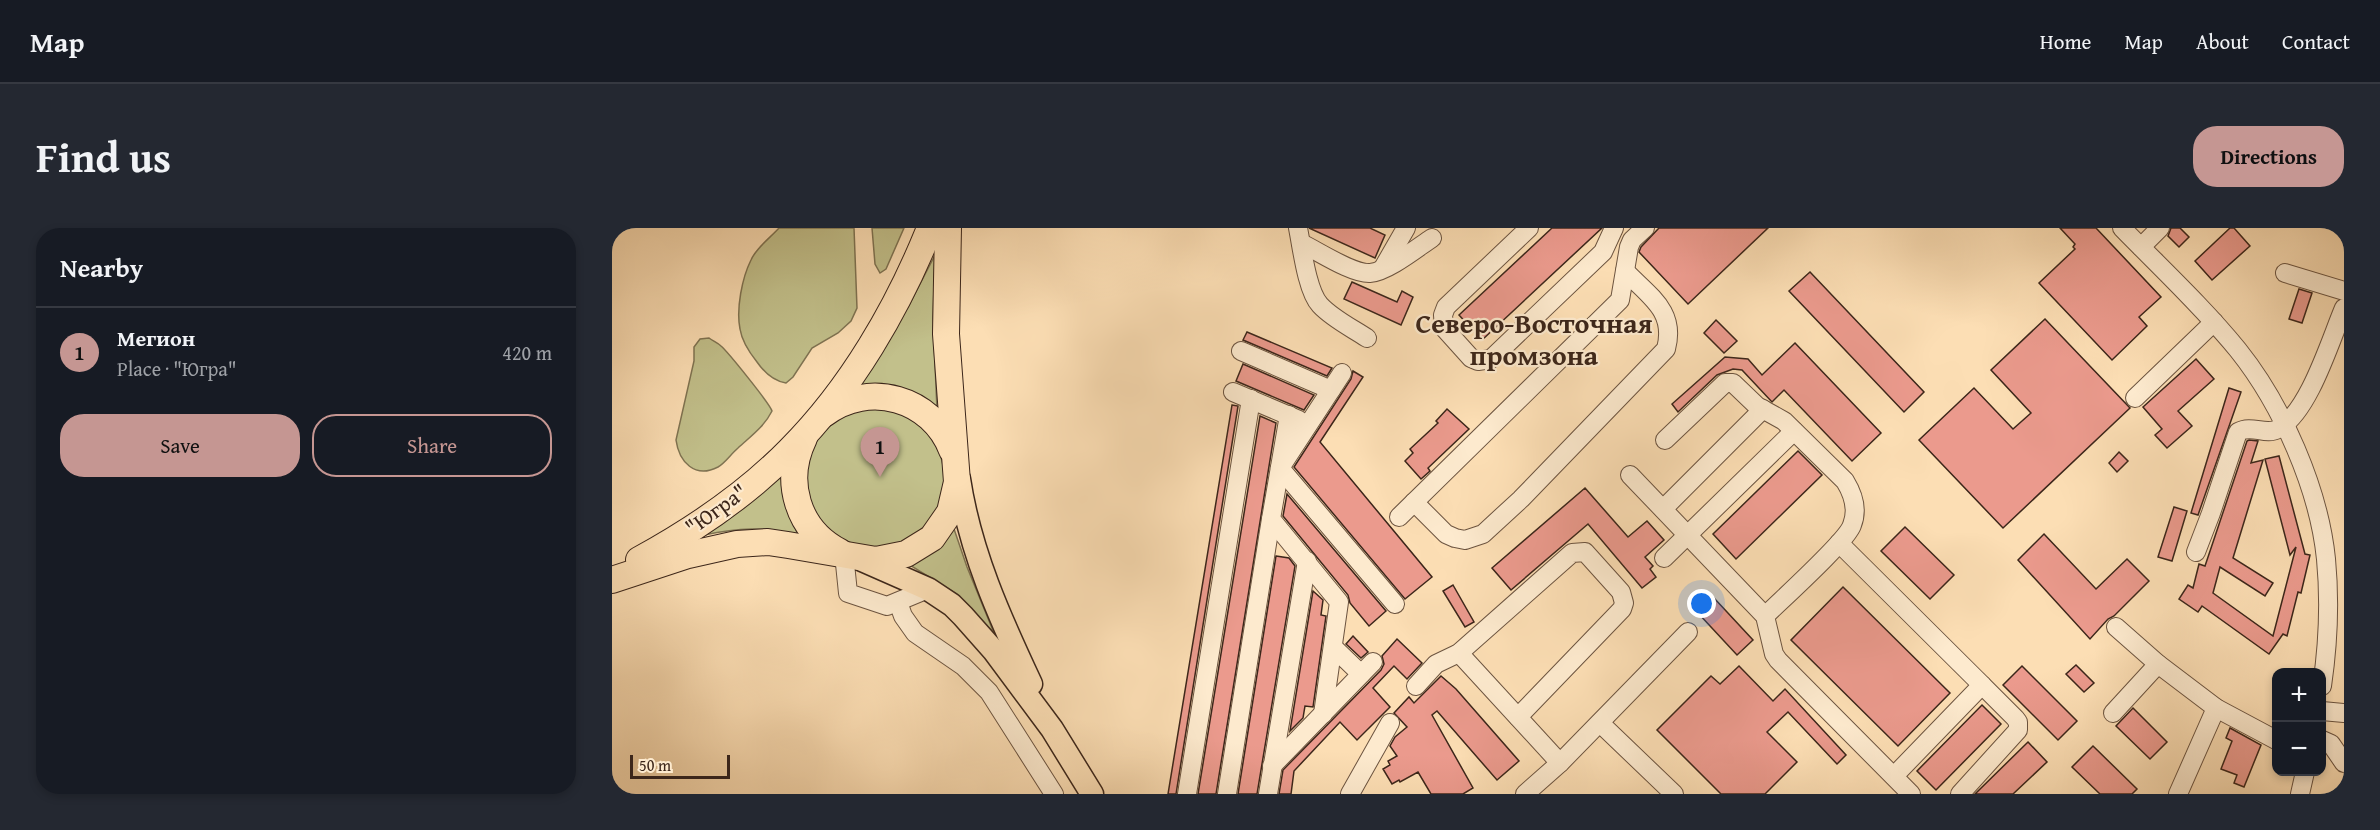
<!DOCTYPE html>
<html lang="en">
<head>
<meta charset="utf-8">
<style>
	:root { --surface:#171b24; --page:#242831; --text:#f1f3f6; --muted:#9ea1a6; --line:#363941; --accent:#c59692 }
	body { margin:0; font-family:"Gentium Book Plus",serif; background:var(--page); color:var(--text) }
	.controls { position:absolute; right:18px; bottom:18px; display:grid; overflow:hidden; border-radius:12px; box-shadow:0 3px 9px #0003 }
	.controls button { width:54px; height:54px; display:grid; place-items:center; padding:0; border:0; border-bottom:2px solid var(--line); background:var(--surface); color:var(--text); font:30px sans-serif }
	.scale { position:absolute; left:18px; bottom:15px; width:100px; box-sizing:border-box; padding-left:6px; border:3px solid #3c261a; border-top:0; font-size:16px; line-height:21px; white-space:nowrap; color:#3c261a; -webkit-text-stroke:4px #fdeace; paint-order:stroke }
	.you { position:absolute; left:1090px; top:376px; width:21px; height:21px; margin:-15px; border:4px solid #fff; border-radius:50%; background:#1a73e8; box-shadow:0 0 0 9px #1a73e833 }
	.badge { display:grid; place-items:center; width:39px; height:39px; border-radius:50%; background:var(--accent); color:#111; font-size:20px; font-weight:700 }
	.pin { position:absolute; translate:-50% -50px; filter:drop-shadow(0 2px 3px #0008) }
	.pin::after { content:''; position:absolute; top:32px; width:21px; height:18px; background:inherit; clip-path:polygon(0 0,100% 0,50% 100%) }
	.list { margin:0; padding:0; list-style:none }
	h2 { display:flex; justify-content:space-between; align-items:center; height:78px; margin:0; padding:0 24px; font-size:26px }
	h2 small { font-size:20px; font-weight:400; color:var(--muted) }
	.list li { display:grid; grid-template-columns:39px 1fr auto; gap:18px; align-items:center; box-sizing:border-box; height:90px; padding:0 24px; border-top:2px solid var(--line) }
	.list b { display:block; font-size:22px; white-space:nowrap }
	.list p { margin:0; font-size:20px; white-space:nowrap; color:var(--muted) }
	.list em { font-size:20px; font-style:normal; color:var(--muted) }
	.actions { display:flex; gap:12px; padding:18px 24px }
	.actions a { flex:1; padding:14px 0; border:2px solid var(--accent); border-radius:24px; text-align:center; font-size:21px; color:var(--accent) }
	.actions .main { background:var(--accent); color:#111 }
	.map { position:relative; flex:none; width:1732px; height:566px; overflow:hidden; border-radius:24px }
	header { display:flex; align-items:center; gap:36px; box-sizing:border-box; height:84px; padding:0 30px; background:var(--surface); border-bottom:2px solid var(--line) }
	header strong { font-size:28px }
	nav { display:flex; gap:33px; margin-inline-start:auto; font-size:21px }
	.intro { display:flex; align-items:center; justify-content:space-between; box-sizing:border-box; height:144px; padding:0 36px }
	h1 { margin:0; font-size:42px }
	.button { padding:15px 27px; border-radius:24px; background:var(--accent); color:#111; font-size:21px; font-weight:700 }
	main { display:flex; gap:36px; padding:0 36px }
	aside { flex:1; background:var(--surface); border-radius:24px; box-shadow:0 3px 9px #0003 }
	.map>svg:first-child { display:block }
	.green { fill:#c2c08b; stroke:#7f7352; stroke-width:1.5 }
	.building { fill:#eb9a8d; stroke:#3c261a; stroke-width:1.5 }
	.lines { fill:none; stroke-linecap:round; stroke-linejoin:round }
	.minor-casing { stroke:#6c5440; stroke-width:20 }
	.major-casing { stroke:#3c261a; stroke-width:25 }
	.highway-casing { stroke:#3c261a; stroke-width:28 }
	.minor { stroke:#fdeace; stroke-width:18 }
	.major { stroke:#fcdeb4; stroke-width:22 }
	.highway { stroke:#fcdeb4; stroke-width:26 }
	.labels { text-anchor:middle; stroke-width:4.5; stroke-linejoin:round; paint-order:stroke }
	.street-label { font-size:22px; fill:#3c261a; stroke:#fdeace }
	.district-label { font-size:28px; font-weight:bold; fill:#3c261a; stroke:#fdeace }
</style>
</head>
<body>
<header>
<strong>Map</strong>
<nav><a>Home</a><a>Map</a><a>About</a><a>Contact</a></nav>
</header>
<div class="intro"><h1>Find us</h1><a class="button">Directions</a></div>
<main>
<aside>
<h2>Nearby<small></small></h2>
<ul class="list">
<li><span class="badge">1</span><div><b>Мегион</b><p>Place · &quot;Югра&quot;</p></div><em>420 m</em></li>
</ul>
<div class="actions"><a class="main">Save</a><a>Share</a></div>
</aside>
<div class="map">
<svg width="1732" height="566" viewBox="0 0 1732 566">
	<rect width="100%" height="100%" fill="#fcdeb4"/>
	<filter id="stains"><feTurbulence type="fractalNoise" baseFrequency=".00333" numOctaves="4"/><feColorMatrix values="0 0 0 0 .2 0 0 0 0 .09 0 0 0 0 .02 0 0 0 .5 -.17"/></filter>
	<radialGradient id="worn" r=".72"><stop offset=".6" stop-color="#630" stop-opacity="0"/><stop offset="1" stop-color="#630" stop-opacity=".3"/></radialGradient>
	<g class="green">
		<path d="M167,0H242L245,80L239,93L226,105L200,120L181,149L174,155C161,153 152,144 145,134C137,124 130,114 128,101C124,81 130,50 139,32C144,20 158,10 167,0Z"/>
		<polygon points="260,0 292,0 274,41 268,45 263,36"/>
		<polygon points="323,27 321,90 325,182 241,160 296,79"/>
		<path d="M97,110C101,113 106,115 109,118C116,124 158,176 160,183C152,199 139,208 126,220C119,226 113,235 106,239C83,251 67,234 64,212L82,133V119L88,111Z"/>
		<circle cx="263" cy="250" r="69"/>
		<path d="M171,239L182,297L186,307C154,298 125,300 92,307Z"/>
		<polygon points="341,298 355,339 382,405 345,366 296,336"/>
	</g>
	<g class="building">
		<polygon points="697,0 758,0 773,7 763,30"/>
		<polygon points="940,0 990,0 870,112 847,87"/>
		<polygon points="1047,0 1156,0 1076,76 1027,24 1029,19"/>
		<polygon points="1448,0 1484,0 1549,69 1527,89 1535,98 1500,132 1427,55 1463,21 1461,19 1463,16"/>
		<polygon points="1559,0 1568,0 1577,9 1567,19 1556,8"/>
		<polygon points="1618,0 1622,0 1638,18 1600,52 1583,33"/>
		<polygon points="1198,44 1312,164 1292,184 1177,63"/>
		<polygon points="740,54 785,74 790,63 801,69 789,97 732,71"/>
		<polygon points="1687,61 1700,65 1690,95 1677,91"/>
		<polygon points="1433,91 1518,180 1391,300 1307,212 1362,160 1401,201 1419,185 1379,142"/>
		<polygon points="1104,92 1125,113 1112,125 1092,105"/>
		<polygon points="635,104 720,140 715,148 631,112"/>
		<polygon points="1183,115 1269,205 1240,233 1172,162 1160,174 1130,142 1121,141 1105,147 1066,184 1060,176 1113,129 1136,131 1150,147"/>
		<polygon points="1584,131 1602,151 1566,183 1580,198 1555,220 1543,207 1550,201 1531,179"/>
		<polygon points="631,136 702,167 692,182 624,153"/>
		<polygon points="741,143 751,149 708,214 820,349 793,371 682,239 739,151"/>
		<polygon points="1617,160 1629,164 1586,287 1579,285"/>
		<polygon points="620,177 626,178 564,566 556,566"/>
		<polygon points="835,181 857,201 816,240 818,243 809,251 793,233 801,225 798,221 826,195 824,193"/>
		<polygon points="648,188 664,195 604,566 586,566"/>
		<polygon points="1637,212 1646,213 1639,235 1651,232 1621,330 1661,355 1653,368 1608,339 1601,365 1661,408 1684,319 1678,327 1653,231 1667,228 1693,326 1698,327 1689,365 1686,364 1675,408 1671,406 1657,426 1590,378 1586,384 1567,371 1576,357 1581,360 1587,336 1593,338 1635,213"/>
		<polygon points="1186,223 1210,247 1124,331 1101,306"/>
		<polygon points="1507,224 1516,233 1505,244 1497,235"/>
		<polygon points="973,260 1016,309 1035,293 1052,312 1033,329 1041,338 1038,341 1044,349 1030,360 976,296 899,362 880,340"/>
		<polygon points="675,266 774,383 757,398 738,375 736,367 671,288"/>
		<polygon points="1562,279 1575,283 1560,333 1546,329"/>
		<polygon points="1293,299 1342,347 1318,371 1269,323"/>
		<polygon points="1432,306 1484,361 1515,331 1537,353 1502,388 1496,391 1478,411 1406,332"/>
		<polygon points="664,328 677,330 683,338 645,566 626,566"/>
		<polygon points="841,357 862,394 853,399 831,363"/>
		<polygon points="1231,359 1338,465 1286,518 1179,412"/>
		<polygon points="701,363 711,372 709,387 714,388 701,479 693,478 691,490 678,503"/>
		<polygon points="1102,370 1141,412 1125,427 1086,385"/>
		<polygon points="741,408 756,424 749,430 734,416"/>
		<polygon points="785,411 810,435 795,451 782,438 761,460 778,479 745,512 728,494 682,543 679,566 667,566 671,542 769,442 772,436 770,428"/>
		<polygon points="1464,437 1482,455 1472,464 1454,446"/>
		<polygon points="1127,438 1161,473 1173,461 1234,527 1225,536 1176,484 1155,504 1185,534 1153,566 1109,566 1045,502 1099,448 1108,456"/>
		<polygon points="1410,438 1465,493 1446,512 1391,457"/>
		<polygon points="829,448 844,461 907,533 885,552 825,483 820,487 861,560 851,566 819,566 806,544 788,554 787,552 780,556 771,541 778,537 776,533 785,528 778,518 783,509 795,499 782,485 797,469 802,475"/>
		<polygon points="1370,477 1389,496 1324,562 1305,543"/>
		<polygon points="1521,480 1555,514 1538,531 1504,498"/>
		<polygon points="1618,500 1649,517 1632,559 1622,555 1625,547 1609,541 1620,513 1614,510"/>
		<polygon points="1416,514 1435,534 1401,566 1363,566"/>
		<polygon points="1481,518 1525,561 1520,566 1488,566 1460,539"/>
	</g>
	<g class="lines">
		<defs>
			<g id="minor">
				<path d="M686,0C690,20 695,63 708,77C721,91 740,100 755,110"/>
				<polyline points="917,0 834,79 831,87 832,100 859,130 866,133 879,131 991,24 1002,0"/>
				<path d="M1510,0C1549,40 1591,79 1626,122C1670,177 1707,261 1714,331C1718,373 1716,417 1710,458"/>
				<path d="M689,15C706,23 740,46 758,45C775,44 805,20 820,10"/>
				<polyline points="1529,19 1548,0"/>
				<polyline points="771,40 794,0"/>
				<polyline points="1673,45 1732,63"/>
				<polyline points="629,123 719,162"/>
				<polyline points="730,145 668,240 783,376"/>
				<polyline points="621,164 687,192"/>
				<polyline points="1523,170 1602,94"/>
				<polyline points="677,187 659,291 727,374 711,486"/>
				<path d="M1053,212L1113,155H1121L1145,178L1172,193L1233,253C1241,266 1246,282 1240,297C1235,313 1169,372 1153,388"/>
				<polyline points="1018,247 1153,388 1162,426 1166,432 1299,566"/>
				<path d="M802,274L834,306L843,310L853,312L871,306L909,271L1054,121C1064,83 1038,69 1013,43"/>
				<polyline points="1051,281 1151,181"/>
				<polyline points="787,289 1008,72 1017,19 1020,12 1033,0"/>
				<polyline points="1227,315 1370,457 1282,548"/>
				<path d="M1584,324L1599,285L1626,204C1640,196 1653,208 1666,201C1697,184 1718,113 1732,80"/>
				<polyline points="232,326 236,365 275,378 316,361"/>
				<polyline points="1052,330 1182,203"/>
				<polyline points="286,374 291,388 303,405 351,438 377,464 442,566"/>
				<polyline points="1504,399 1546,436 1604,480 1664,512"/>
				<polyline points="721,419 749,446"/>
				<polyline points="847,425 948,535"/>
				<polyline points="804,458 824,436 847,425 960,325 973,324 1009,364 1012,375 1010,381 906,489"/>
				<polyline points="1710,483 1732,485"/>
				<polyline points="1501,485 1546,436"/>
				<polyline points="988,495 1062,566"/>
				<polyline points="1710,512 1719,516 1732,535"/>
				<polyline points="660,538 761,434"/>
				<polyline points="575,566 639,171"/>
				<polyline points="615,566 659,291"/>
				<polyline points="656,566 695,333"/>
				<polyline points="738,566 778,495"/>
				<polyline points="913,566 948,535 1076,404"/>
				<polyline points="1348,566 1406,502 1406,494 1403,490 1370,457"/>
				<polyline points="1566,566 1604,480"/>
				<polyline points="1688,566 1693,544"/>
			</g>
			<g id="major">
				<path d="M347,251C358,324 388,390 419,456"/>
				<polyline points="250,332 316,361 340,377 351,388 382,423 440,501 480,566"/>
			</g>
			<g id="highway">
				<path d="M212,186C257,152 320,170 340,222"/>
				<path d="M192,210C171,253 185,302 228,324"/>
				<path d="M27,332C80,303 135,266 178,222C239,161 286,80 318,0"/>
				<polyline points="0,352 76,327 125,316 156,314 176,317 264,332 294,326 320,310 338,284 345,254 334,106 336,0"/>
			</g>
		</defs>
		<use href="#minor" class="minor-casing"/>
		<use href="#major" class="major-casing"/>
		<use href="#highway" class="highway-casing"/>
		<use href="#minor" class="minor"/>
		<use href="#major" class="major"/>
		<use href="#highway" class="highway"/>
	</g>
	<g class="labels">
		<g class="street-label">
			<text transform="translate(104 281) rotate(-36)" y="8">"Югра"</text>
		</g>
		<g class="district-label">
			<text x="922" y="105">Северо-Восточная<tspan x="922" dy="32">промзона</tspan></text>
		</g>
	</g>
	<rect width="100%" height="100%" filter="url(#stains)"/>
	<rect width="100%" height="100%" fill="url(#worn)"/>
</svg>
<div class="controls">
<button>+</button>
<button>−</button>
</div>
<div class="scale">50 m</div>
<div class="you"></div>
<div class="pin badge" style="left:268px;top:249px">1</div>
</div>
</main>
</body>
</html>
